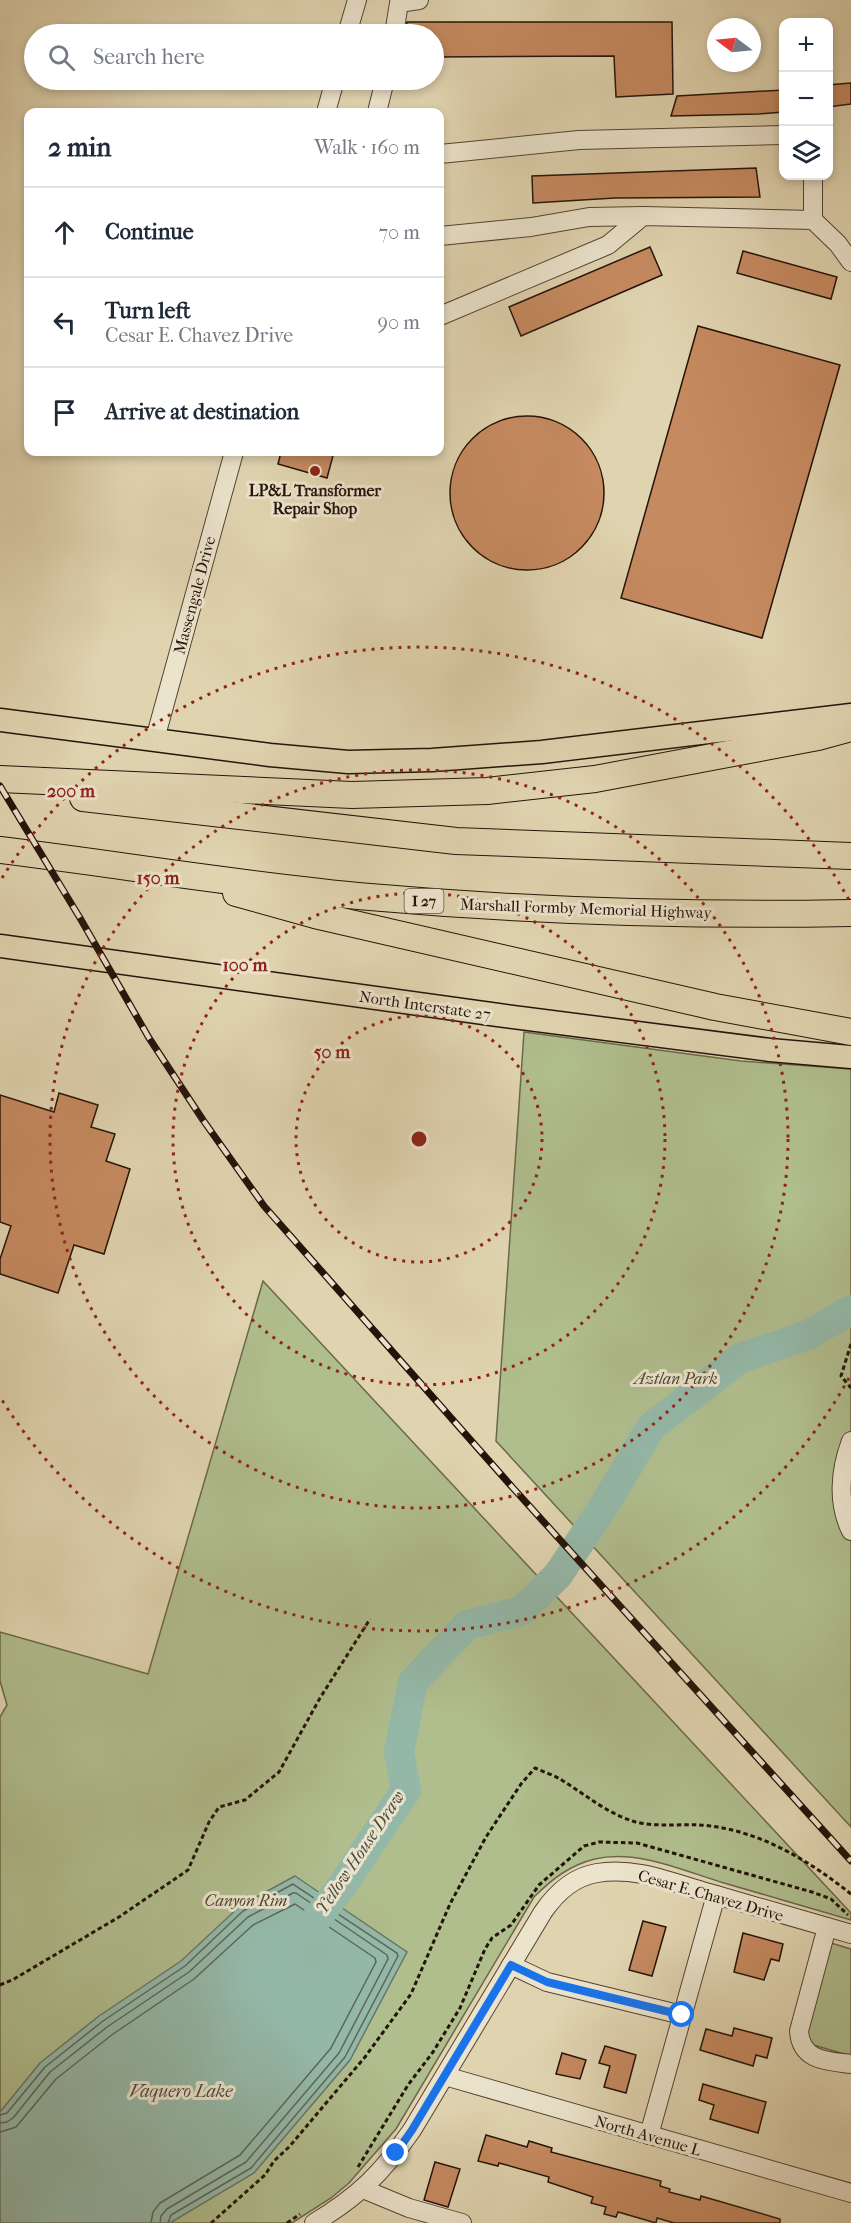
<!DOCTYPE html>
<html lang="en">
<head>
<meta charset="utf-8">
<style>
	:root { --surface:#fff; --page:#f6f6f7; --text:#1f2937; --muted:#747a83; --line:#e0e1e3 }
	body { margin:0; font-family:"IM FELL French Canon",serif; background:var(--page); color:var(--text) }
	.controls { position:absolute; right:18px; top:18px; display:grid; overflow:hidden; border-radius:12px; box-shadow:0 3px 9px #0003 }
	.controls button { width:54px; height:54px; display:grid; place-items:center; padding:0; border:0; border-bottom:2px solid var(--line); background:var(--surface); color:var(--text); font:30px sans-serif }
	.compass { position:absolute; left:707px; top:18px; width:54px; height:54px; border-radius:50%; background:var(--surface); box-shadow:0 3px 9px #0003; rotate:286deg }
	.stop { position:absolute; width:18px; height:18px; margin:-14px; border:4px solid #1a73e8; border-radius:50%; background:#fff }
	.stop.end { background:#1a73e8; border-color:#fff; box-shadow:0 2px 6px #0008 }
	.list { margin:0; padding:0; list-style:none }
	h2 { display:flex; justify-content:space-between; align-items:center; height:78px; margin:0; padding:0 24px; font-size:26px }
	h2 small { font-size:20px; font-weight:400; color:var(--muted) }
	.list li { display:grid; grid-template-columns:39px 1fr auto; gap:18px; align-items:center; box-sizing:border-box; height:90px; padding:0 24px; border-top:2px solid var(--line) }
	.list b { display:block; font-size:22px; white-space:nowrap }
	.list p { margin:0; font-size:20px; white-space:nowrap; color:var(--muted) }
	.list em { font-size:20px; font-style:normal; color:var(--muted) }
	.icon { flex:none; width:33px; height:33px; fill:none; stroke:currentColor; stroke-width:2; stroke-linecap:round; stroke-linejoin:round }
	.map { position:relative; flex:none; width:851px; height:2223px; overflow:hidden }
	.search { position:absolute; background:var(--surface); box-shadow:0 3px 9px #0003; left:24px; top:24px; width:420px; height:66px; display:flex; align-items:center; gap:15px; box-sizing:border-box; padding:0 21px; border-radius:33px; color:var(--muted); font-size:22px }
	.panel { position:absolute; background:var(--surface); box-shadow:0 3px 9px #0003; left:24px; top:108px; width:420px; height:348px; border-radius:12px }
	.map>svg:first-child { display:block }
	.green { fill:#b0bd8d; stroke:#6a684b; stroke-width:1.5 }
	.water { fill:#94b8a8; stroke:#677668; stroke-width:1.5 }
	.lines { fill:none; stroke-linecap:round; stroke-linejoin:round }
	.shore { stroke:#5c6658; stroke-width:1.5 }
	.river { stroke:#94b8a8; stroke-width:30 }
	.building { fill:#c68a60; stroke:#241309; stroke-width:1.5 }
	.minor-casing { stroke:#534333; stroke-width:20 }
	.major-casing { stroke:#241309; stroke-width:25 }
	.highway-casing { stroke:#241309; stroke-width:28 }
	.path { stroke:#241309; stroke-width:3; stroke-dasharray:4.5 3; stroke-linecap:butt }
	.minor { stroke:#ebe3cc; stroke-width:18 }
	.major { stroke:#e0d4b0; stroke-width:22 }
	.highway { stroke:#e0d4b0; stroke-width:26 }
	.rail-casing { stroke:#241309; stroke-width:7 }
	.rail { stroke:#ebe3cc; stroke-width:4.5; stroke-dasharray:14; stroke-linecap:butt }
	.route { stroke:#1a73e8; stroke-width:8 }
	.ring { fill:none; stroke:#8f2418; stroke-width:3; stroke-dasharray:3 6 }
	.poi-dot { fill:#8f2418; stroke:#ebe3cc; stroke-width:2 }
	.labels { text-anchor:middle; stroke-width:6; stroke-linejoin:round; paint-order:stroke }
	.shield { fill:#ebe3cc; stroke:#605144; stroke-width:1.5 }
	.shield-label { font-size:15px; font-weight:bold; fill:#241309 }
	.poi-label { font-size:16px; font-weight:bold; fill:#241309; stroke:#ebe3cc }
	.street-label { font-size:16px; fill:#241309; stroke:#ebe3cc }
	.park-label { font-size:16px; font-style:italic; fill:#4e4631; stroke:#ebe3cc }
	.water-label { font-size:18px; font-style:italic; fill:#4b4d41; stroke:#ebe3cc }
	.centre { fill:#8f2418; stroke:#ebe3cc; stroke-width:3 }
	.ring-label { font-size:18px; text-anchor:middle; font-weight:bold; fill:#8f2418; stroke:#ebe3cc; stroke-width:6; stroke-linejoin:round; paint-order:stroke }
</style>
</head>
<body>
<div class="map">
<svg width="851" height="2223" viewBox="0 0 851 2223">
	<rect width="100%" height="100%" fill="#e0d4b0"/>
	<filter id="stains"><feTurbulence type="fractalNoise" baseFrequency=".00333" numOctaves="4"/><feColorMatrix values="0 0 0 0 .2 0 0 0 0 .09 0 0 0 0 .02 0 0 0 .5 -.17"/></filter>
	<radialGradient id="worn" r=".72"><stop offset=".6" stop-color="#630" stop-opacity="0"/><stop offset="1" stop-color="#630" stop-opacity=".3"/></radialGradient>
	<g class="green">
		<polygon points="524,1032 741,1061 851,1069 851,1827 496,1441"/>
		<path d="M263,1281L851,1913V1920C809,1908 766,1895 724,1883C684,1871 637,1849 595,1859C570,1865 552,1879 534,1897L396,2129L349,2183L331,2198L292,2223H0V1717L7,1705L0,1681V1632L148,1674Z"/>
		<polygon points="831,1943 851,1949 851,2056 803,2042"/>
	</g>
	<polygon class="water" points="295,1876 407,1952 350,2060 254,2173 170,2223 0,2223 0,2112 40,2063 99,2016 181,1961 240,1906"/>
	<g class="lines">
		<g class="shore">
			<polyline points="0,2115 7,2113 45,2067 103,2021 185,1966 243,1911 293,1884 397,1953 398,1956 345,2057 251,2168 171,2215 168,2223"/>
			<polyline points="0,2123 7,2122 13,2118 50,2072 107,2027 189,1972 248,1917 293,1893 296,1893 387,1955 388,1959 339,2053 246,2162 167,2209 161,2216 160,2223"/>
			<polyline points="0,2132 16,2127 56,2079 113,2034 194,1979 253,1925 295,1904 375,1958 376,1962 331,2048 240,2155 160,2203 153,2212 151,2223"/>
		</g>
		<polyline class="river" points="305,1934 341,1887 406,1790 399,1752 413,1682 467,1625 521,1611 558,1575 607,1501 651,1427 740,1358 808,1335 851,1310"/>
	</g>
	<g class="building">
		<polygon points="407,22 672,22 673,94 616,97 614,56 434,57 434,34 405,34"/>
		<polygon points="851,83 851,104 828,107 828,85"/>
		<polygon points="783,90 783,112 759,114 671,116 677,96"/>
		<polygon points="756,168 760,197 615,198 533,203 532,176"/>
		<polygon points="650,247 662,275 521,336 509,307"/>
		<polygon points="743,251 837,277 831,299 737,273"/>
		<polygon points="698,326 840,365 762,638 621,598"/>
		<circle cx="527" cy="493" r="77"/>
		<polygon points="281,452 334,452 327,478 278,464"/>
		<polygon points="59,1093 98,1105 91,1127 115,1134 106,1161 130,1169 104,1254 74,1245 58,1293 0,1274 0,1259 11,1226 0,1222 0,1095 54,1112"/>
		<polygon points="643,1921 666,1927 652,1976 629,1970"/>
		<polygon points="743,1933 783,1944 779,1961 771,1959 764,1980 734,1972"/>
		<polygon points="734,2028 772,2038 767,2058 756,2055 753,2066 700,2050 706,2029 732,2036"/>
		<polygon points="605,2046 636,2055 626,2093 604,2087 610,2066 599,2063"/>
		<polygon points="562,2053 586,2060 580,2079 556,2074"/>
		<polygon points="703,2084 766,2102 758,2133 710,2119 714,2105 699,2100"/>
		<polygon points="486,2135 527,2147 529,2141 552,2148 551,2152 661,2181 660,2186 670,2189 669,2192 700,2200 701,2196 780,2219 780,2223 674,2223 657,2218 656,2223 618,2212 616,2217 604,2214 606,2207 591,2203 593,2197 548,2182 549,2177 499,2163 498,2166 478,2161"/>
		<polygon points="435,2162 460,2169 448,2207 424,2200"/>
	</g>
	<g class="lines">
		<defs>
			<g id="minor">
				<polyline points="347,34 357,0"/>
				<polyline points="394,34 399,3 419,0"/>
				<polyline points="326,112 335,80"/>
				<polyline points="377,112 385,80"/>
				<polyline points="440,154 579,140 784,135"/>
				<polyline points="813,176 813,220"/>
				<polyline points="440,236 531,227 589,217 643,216"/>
				<polyline points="440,316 608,245 643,216 813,220 838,244 851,262"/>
				<polyline points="155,739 234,452"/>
				<path d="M851,1441C840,1470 837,1503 851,1531"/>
				<path d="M827,1927L799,2031C801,2061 827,2061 851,2064"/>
				<polyline points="511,1965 547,1982 682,2015"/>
				<polyline points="445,2076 851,2193"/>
				<polyline points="649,2135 716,1895"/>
				<polyline points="363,2189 409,2208 462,2223"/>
				<path d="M314,2223C359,2196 382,2173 412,2130L543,1912C556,1893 573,1877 597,1873C635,1866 673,1883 709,1893C757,1907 804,1920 851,1934"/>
			</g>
			<g id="major">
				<polyline points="0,720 270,755 348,762 432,760 542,752 851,715"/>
				<polyline points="0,946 498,1015 770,1050 851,1057"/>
			</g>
			<g id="highway">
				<polyline points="0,779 352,795 487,791 595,779 818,737 851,728"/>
				<polyline points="83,798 456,841 851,856"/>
				<path d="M0,850C123,865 246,886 370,897C530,911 691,916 851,913"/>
				<polyline points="236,893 315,915 715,1007 851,1032"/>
			</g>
		</defs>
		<use href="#minor" class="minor-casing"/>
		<use href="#major" class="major-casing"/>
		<use href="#highway" class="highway-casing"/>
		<g class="path">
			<polyline points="851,1344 841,1376 851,1388"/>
			<polyline points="0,1985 14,1979 119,1917 188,1870 209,1822 219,1807 245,1800 279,1772 320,1698 370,1619"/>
			<polyline points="358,2167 408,2085 433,2052 460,2008 485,1949 492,1938 511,1925 539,1885 584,1846 599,1842 637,1843 812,1892 831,1899 848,1915"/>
			<path d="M211,2223L265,2175L274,2161L289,2147L365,2057L411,1994L450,1904L486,1837L521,1784L535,1768C544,1772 553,1775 560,1779C585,1794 607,1814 636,1822C656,1827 679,1824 700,1825C757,1829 807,1859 851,1894"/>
			<polyline points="287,2223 300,2214"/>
		</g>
		<use href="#minor" class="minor"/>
		<use href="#major" class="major"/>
		<use href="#highway" class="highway"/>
		<defs>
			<polyline id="rail" points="0,786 80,918 149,1038 203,1120 264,1206 513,1488 851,1861"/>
		</defs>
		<use href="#rail" class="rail-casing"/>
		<use href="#rail" class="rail"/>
	</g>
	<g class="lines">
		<polyline class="route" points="396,2153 412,2130 511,1965 547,1982 682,2015"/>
	</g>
	<g class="ring">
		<circle cx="419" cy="1139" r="123"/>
		<circle cx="419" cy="1139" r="246"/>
		<circle cx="419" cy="1139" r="369"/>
		<path d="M849 1378A492 492 0 0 1 2 1400M2 878A492 492 0 0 1 849 900"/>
	</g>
	<circle class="poi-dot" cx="315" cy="471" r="6"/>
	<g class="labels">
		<rect class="shield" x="404.5" y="889" width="39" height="24" rx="4.5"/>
		<g class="shield-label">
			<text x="424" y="906">I 27</text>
		</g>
		<g class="poi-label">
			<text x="315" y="496">LP&amp;L Transformer<tspan x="315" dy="18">Repair Shop</tspan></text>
		</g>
		<g class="street-label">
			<text transform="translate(194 595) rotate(-75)" y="6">Massengale Drive</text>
			<text transform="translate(586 908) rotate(2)" y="6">Marshall Formby Memorial Highway</text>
			<text transform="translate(425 1005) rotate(8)" y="6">North Interstate 27</text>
			<text transform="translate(711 1895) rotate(16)" y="6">Cesar E. Chavez Drive</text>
			<text transform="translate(648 2135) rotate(16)" y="6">North Avenue L</text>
		</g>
		<g class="park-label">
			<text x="676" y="1384">Aztlan Park</text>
			<text x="246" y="1906">Canyon Rim</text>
		</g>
		<g class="water-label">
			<text transform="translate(360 1852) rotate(-56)" y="6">Yellow House Draw</text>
			<text x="181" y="2097">Vaquero Lake</text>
		</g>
	</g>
	<circle cx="419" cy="1139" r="9" class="centre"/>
	<g class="ring-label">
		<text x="71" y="797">200 m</text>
		<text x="158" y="884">150 m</text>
		<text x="245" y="971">100 m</text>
		<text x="332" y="1058">50 m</text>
	</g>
	<rect width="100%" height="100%" filter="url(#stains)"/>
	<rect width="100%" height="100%" fill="url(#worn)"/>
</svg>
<div class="controls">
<button>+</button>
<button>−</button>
<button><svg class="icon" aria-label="layers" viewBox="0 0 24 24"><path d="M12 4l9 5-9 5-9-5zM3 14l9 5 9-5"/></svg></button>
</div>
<svg class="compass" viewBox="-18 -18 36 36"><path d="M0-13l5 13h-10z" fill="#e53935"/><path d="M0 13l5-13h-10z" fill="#747a83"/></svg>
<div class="stop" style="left:682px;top:2015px"></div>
<div class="stop end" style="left:396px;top:2153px"></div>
<div class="search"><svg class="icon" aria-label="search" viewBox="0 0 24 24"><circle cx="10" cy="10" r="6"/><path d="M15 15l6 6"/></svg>Search here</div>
<section class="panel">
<h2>2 min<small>Walk · 160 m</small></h2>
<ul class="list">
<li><svg class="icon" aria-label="ahead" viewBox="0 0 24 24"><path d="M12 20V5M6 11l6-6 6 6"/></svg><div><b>Continue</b></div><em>70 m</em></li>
<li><svg class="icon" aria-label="left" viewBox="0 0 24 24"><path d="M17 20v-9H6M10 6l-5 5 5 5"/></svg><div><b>Turn left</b><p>Cesar E. Chavez Drive</p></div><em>90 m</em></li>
<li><svg class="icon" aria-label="arrive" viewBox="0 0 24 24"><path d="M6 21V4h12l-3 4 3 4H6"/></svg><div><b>Arrive at destination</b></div></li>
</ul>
</section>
</div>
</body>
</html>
